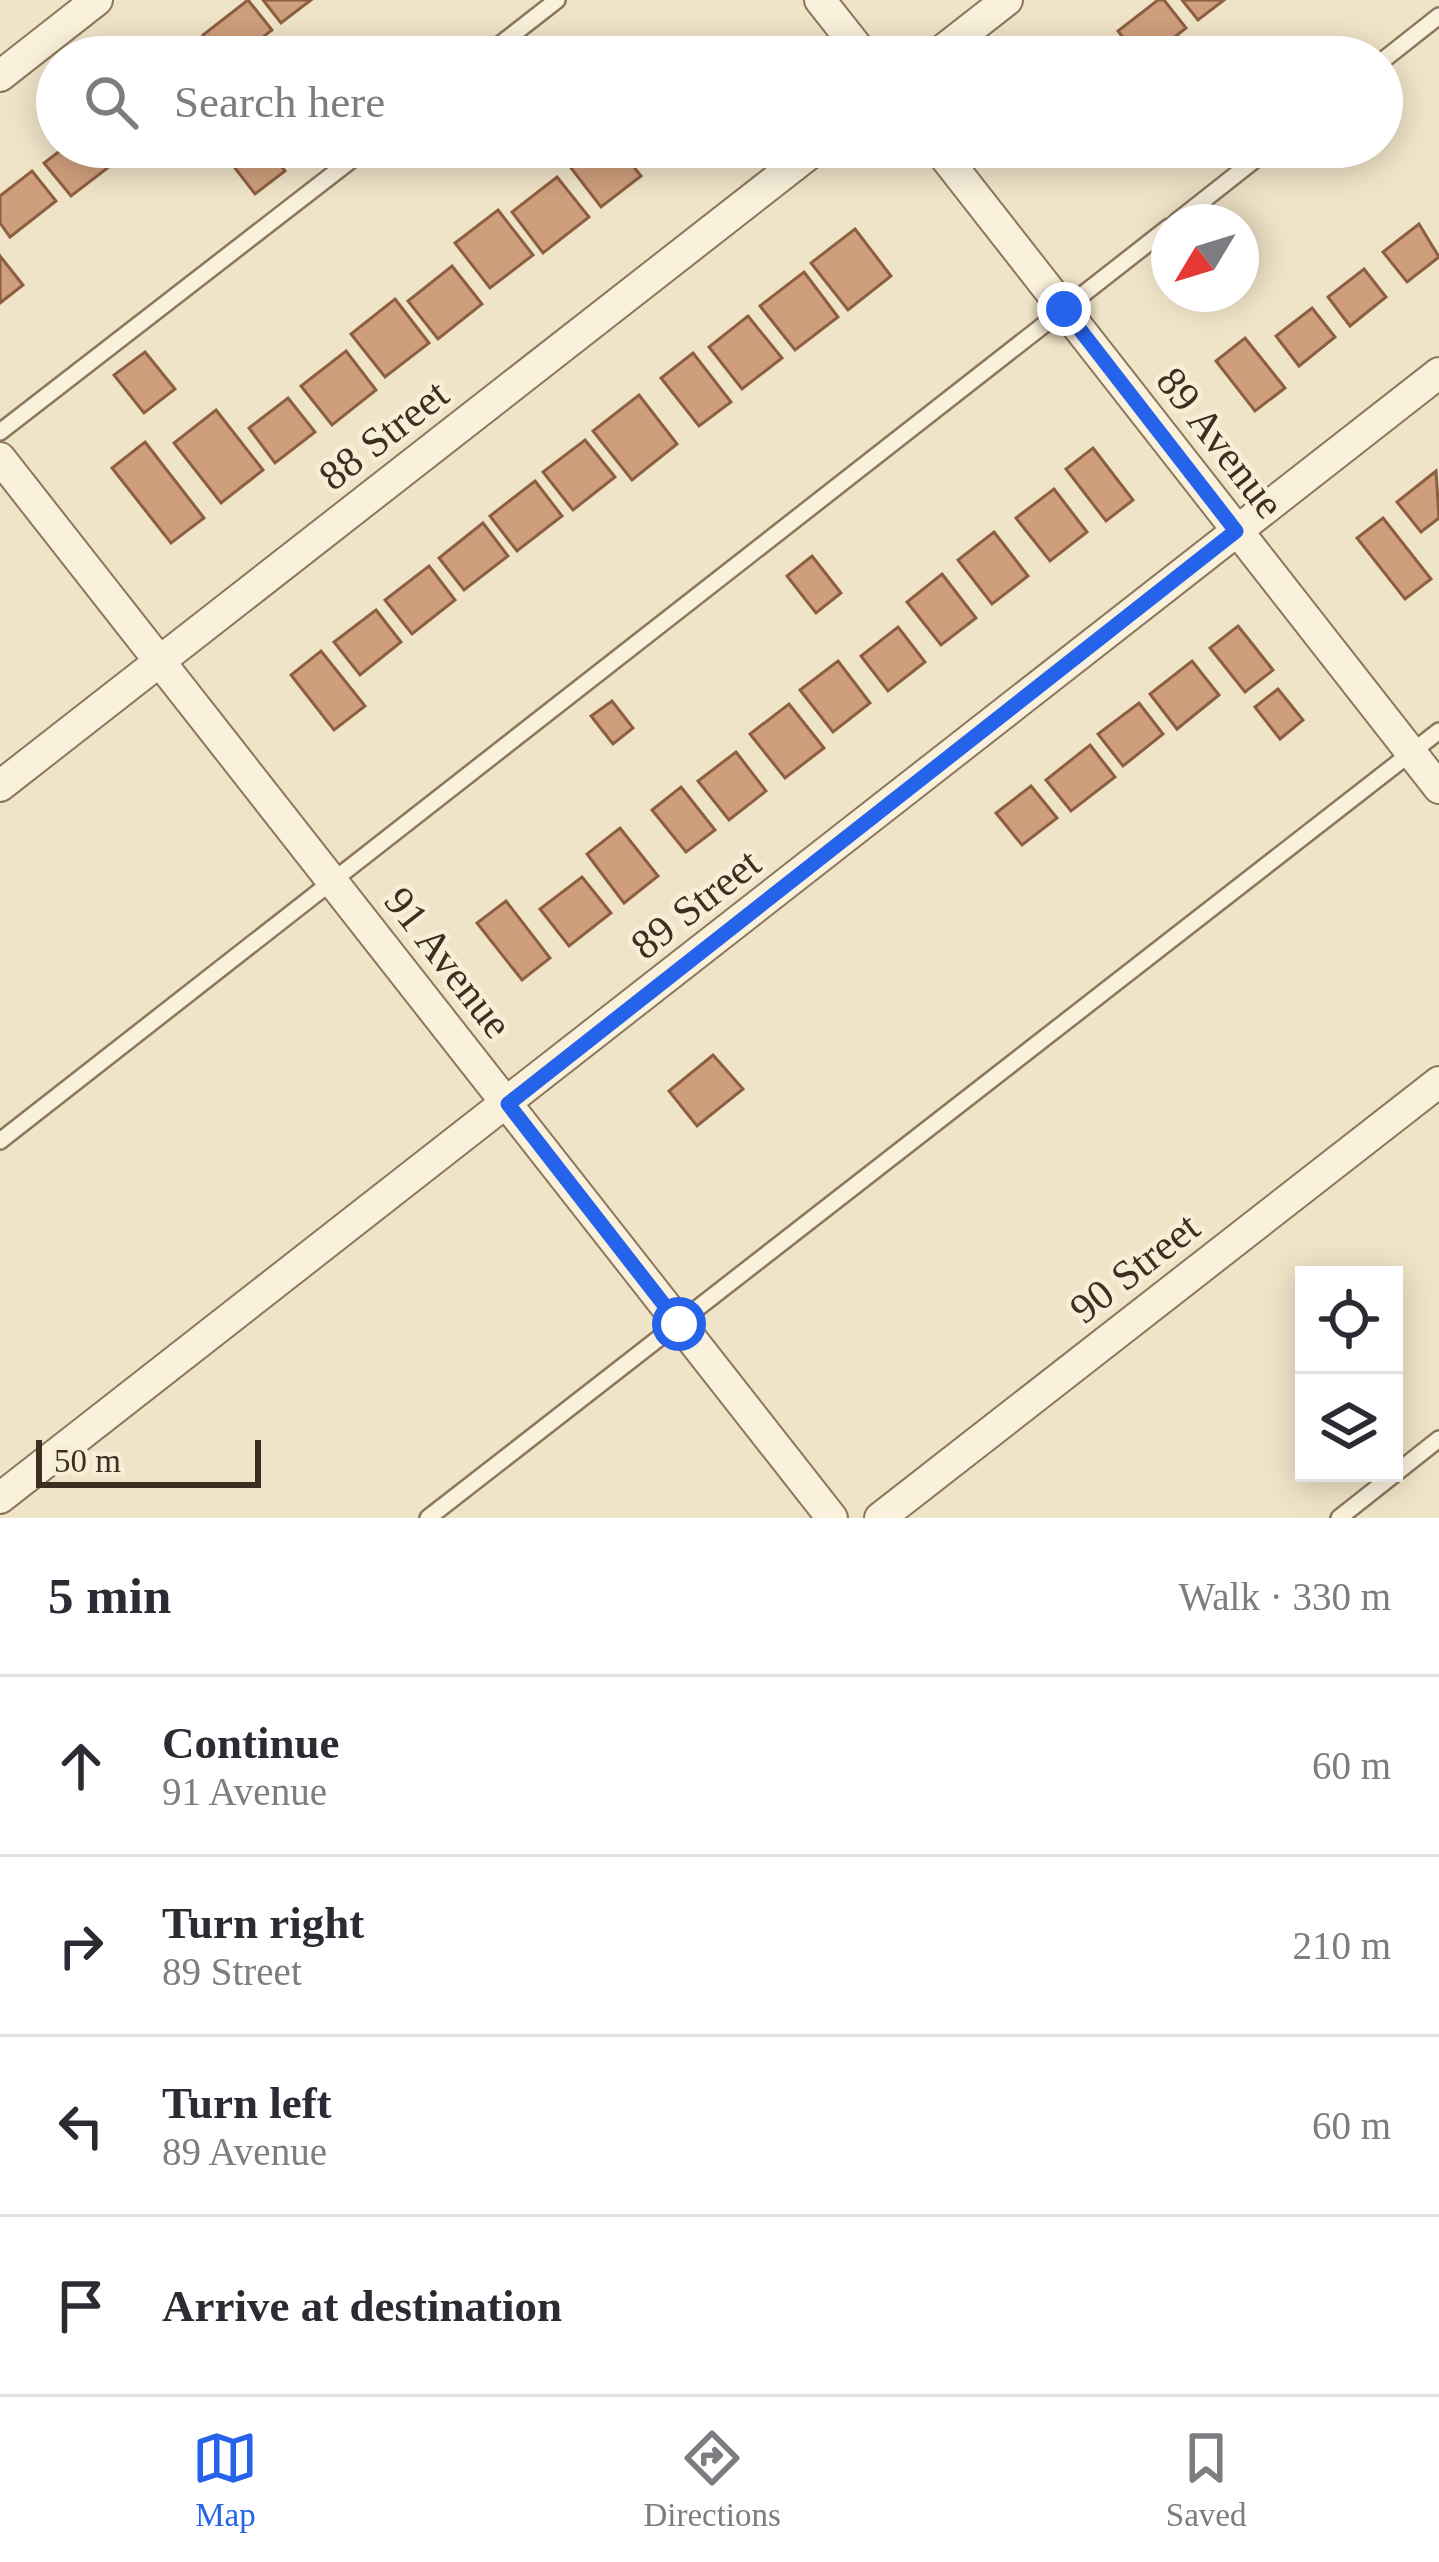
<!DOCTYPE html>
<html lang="en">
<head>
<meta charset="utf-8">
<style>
	:root { --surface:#fff; --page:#f7f7f7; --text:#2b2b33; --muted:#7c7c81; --line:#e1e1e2; --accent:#2563eb }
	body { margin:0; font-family:"Times New Roman",serif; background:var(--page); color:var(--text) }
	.controls { position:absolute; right:36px; bottom:36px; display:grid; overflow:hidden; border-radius:0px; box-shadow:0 6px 30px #0003 }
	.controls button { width:108px; height:108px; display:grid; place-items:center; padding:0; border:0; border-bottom:3px solid var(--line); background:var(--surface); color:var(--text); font:60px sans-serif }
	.compass { position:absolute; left:1151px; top:204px; width:108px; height:108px; border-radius:50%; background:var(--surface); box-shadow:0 6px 30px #0003; rotate:232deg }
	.scale { position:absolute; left:36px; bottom:30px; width:225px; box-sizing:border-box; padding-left:12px; border:6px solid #3d2e20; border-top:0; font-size:33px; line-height:42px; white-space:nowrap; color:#3d2e20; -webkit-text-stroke:9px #f7eed8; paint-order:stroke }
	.stop { position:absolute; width:36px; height:36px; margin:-27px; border:9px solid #2563eb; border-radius:50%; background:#fff }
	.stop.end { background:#2563eb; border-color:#fff; box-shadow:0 3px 12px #0008 }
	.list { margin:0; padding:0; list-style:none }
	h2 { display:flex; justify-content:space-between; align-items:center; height:156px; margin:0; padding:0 48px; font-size:51px }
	h2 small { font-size:39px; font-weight:400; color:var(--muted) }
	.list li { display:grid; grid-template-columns:78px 1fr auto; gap:36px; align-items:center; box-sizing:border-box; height:180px; padding:0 48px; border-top:3px solid var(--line) }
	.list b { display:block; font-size:45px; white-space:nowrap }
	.list p { margin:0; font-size:39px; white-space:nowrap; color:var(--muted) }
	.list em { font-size:39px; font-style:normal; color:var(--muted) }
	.icon { flex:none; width:66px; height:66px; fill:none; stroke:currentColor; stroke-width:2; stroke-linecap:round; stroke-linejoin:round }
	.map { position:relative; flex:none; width:1439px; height:1518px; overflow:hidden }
	.search { position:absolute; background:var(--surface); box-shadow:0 6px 30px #0003; left:36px; right:36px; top:36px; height:132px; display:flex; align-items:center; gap:30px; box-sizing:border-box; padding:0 42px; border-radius:66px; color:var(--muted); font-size:45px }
	.sheet { height:876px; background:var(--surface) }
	nav { display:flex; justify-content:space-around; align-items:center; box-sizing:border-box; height:168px; border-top:3px solid var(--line); background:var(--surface); font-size:33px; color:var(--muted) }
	nav a { display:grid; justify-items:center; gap:6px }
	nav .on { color:var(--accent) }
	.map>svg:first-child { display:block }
	.building { fill:#cf9f7d; stroke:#8d5f41; stroke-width:3 }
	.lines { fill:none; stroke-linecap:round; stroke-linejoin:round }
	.service-casing { stroke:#8d765c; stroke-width:20 }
	.minor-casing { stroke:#8d765c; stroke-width:34 }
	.service { stroke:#faf1dc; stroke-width:15 }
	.minor { stroke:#faf1dc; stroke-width:30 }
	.route { stroke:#2563eb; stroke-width:15 }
	.labels { text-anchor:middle; stroke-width:9; stroke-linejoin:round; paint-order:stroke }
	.street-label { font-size:42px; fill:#3d2e20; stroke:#f7eed8 }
</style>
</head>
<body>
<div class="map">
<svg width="1439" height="1518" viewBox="0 0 1439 1518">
	<rect width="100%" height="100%" fill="#f0e4c8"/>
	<g class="building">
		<polygon points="248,0 272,30 237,57 220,57 203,35"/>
		<polygon points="263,0 311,0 281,23"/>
		<polygon points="1158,0 1164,0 1186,28 1150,57 1138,57 1118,31"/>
		<polygon points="1182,0 1224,0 1198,20"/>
		<polygon points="1106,42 1118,57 1087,57"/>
		<polygon points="65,147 102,147 114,163 71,196 44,163"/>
		<polygon points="243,147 267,147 285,171 255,194 228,159"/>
		<polygon points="590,147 618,147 641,176 601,207 568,164"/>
		<polygon points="638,147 676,147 653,166"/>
		<polygon points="32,171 56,201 10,237 0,223 0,196"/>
		<polygon points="557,177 589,217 543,253 512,212"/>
		<polygon points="498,210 533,255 490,288 455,243"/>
		<polygon points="1419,224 1439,257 1407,282 1383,252"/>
		<polygon points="855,229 891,276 848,310 811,263"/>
		<polygon points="0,256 23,285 0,303"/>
		<polygon points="452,266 482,304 438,339 408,301"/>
		<polygon points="1364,269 1386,297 1350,326 1328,297"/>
		<polygon points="804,272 838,317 795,350 760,306"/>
		<polygon points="395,299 429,343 385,377 351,334"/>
		<polygon points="1312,308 1335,337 1299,366 1276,336"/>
		<polygon points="748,316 782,358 742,389 709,347"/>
		<polygon points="1245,338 1285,388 1255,411 1216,361"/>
		<polygon points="346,351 376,390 332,425 301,386"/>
		<polygon points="145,352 175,389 144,413 114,375"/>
		<polygon points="693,353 731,402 699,426 661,378"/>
		<polygon points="639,395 677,444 632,480 593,431"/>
		<polygon points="288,398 315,432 275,463 249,428"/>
		<polygon points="216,410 263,470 221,503 174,443"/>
		<polygon points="585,440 615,477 573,510 543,472"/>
		<polygon points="145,442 204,518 171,543 112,468"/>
		<polygon points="1093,448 1133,500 1106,521 1066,469"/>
		<polygon points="1436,471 1439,518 1421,532 1397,502"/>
		<polygon points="535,481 562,516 517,551 490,516"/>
		<polygon points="1054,489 1087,532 1050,561 1016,518"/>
		<polygon points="1383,518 1431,579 1405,599 1357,538"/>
		<polygon points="483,523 508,556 464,590 439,558"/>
		<polygon points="994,532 1028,576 992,604 958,560"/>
		<polygon points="812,556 841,593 816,613 787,576"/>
		<polygon points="429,566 455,600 412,634 385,600"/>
		<polygon points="942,574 976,618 941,645 907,602"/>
		<polygon points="376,610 401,642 360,675 334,642"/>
		<polygon points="1238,626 1273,670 1245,692 1210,648"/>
		<polygon points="898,627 925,662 888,691 861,656"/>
		<polygon points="321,651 365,706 334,730 291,675"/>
		<polygon points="838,661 870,703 833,732 800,690"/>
		<polygon points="1192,661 1219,695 1177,729 1150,694"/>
		<polygon points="1278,689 1303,720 1280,739 1255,707"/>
		<polygon points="612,701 633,728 613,744 591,716"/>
		<polygon points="1139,703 1163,734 1123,766 1098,734"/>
		<polygon points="789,704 824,748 785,778 750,734"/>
		<polygon points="1090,745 1115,777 1071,811 1046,780"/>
		<polygon points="736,752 766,791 729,820 698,781"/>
		<polygon points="1031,786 1057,818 1022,845 996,813"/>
		<polygon points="681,787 715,830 686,852 652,810"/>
		<polygon points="620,828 658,876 624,903 587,854"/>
		<polygon points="582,877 611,913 569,946 540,909"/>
		<polygon points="506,901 550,958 522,980 477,923"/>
		<polygon points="713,1055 743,1089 697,1126 669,1091"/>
	</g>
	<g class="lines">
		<defs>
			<g id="service">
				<polyline points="484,57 557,0"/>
				<polyline points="1382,61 1439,16"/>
				<polyline points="1176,222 1271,147"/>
				<polyline points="0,432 368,147"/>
				<polyline points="0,1141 1169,227"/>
				<polyline points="428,1518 1439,731"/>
				<polyline points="1339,1518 1439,1439"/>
			</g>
			<g id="minor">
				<polyline points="820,0 865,57"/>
				<polyline points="934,57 1007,0"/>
				<polyline points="0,76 97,0"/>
				<polyline points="937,147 1439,788"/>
				<polyline points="0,458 832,1518"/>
				<polyline points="0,786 818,147"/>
				<polyline points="0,1498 1439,373"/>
				<polyline points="880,1518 1439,1082"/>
			</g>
		</defs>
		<use href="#service" class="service-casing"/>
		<use href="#minor" class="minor-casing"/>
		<use href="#service" class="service"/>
		<use href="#minor" class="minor"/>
	</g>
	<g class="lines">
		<polyline class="route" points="679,1324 508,1104 1236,531 1064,309"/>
	</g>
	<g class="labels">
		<g class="street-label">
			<text transform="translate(383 434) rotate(-38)" y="15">88 Street</text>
			<text transform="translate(1221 442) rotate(52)" y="15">89 Avenue</text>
			<text transform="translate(695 903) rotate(-38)" y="15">89 Street</text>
			<text transform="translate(449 962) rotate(52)" y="15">91 Avenue</text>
			<text transform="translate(1134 1267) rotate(-38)" y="15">90 Street</text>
		</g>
	</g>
</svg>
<div class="controls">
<button><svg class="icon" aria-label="locate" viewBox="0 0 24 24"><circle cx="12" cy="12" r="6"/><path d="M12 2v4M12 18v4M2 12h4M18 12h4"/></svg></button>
<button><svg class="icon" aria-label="layers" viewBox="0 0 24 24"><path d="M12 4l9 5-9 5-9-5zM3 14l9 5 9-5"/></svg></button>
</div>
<svg class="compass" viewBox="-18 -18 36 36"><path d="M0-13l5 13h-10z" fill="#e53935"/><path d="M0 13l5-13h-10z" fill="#7c7c81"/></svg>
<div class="scale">50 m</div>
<div class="stop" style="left:679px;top:1324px"></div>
<div class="stop end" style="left:1064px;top:309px"></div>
<div class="search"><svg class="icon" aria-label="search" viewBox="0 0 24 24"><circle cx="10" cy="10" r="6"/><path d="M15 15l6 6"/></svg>Search here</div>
</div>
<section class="sheet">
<h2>5 min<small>Walk · 330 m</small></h2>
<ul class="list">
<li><svg class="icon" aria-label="ahead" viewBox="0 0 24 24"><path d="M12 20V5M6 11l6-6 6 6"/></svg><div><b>Continue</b><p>91 Avenue</p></div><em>60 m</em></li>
<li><svg class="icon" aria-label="right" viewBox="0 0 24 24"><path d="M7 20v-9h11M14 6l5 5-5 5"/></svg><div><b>Turn right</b><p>89 Street</p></div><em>210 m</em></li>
<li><svg class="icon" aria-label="left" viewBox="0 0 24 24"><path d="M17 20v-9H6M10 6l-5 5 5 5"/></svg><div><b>Turn left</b><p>89 Avenue</p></div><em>60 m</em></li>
<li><svg class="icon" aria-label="arrive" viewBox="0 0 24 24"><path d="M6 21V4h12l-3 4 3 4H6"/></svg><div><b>Arrive at destination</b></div></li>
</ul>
</section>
<nav>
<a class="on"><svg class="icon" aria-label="map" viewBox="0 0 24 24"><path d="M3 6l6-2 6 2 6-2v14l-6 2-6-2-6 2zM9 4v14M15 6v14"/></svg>Map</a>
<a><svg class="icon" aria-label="directions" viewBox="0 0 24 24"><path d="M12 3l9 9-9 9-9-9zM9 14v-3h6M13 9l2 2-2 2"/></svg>Directions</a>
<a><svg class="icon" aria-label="saved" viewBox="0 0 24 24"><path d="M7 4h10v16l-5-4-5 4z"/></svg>Saved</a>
</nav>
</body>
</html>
